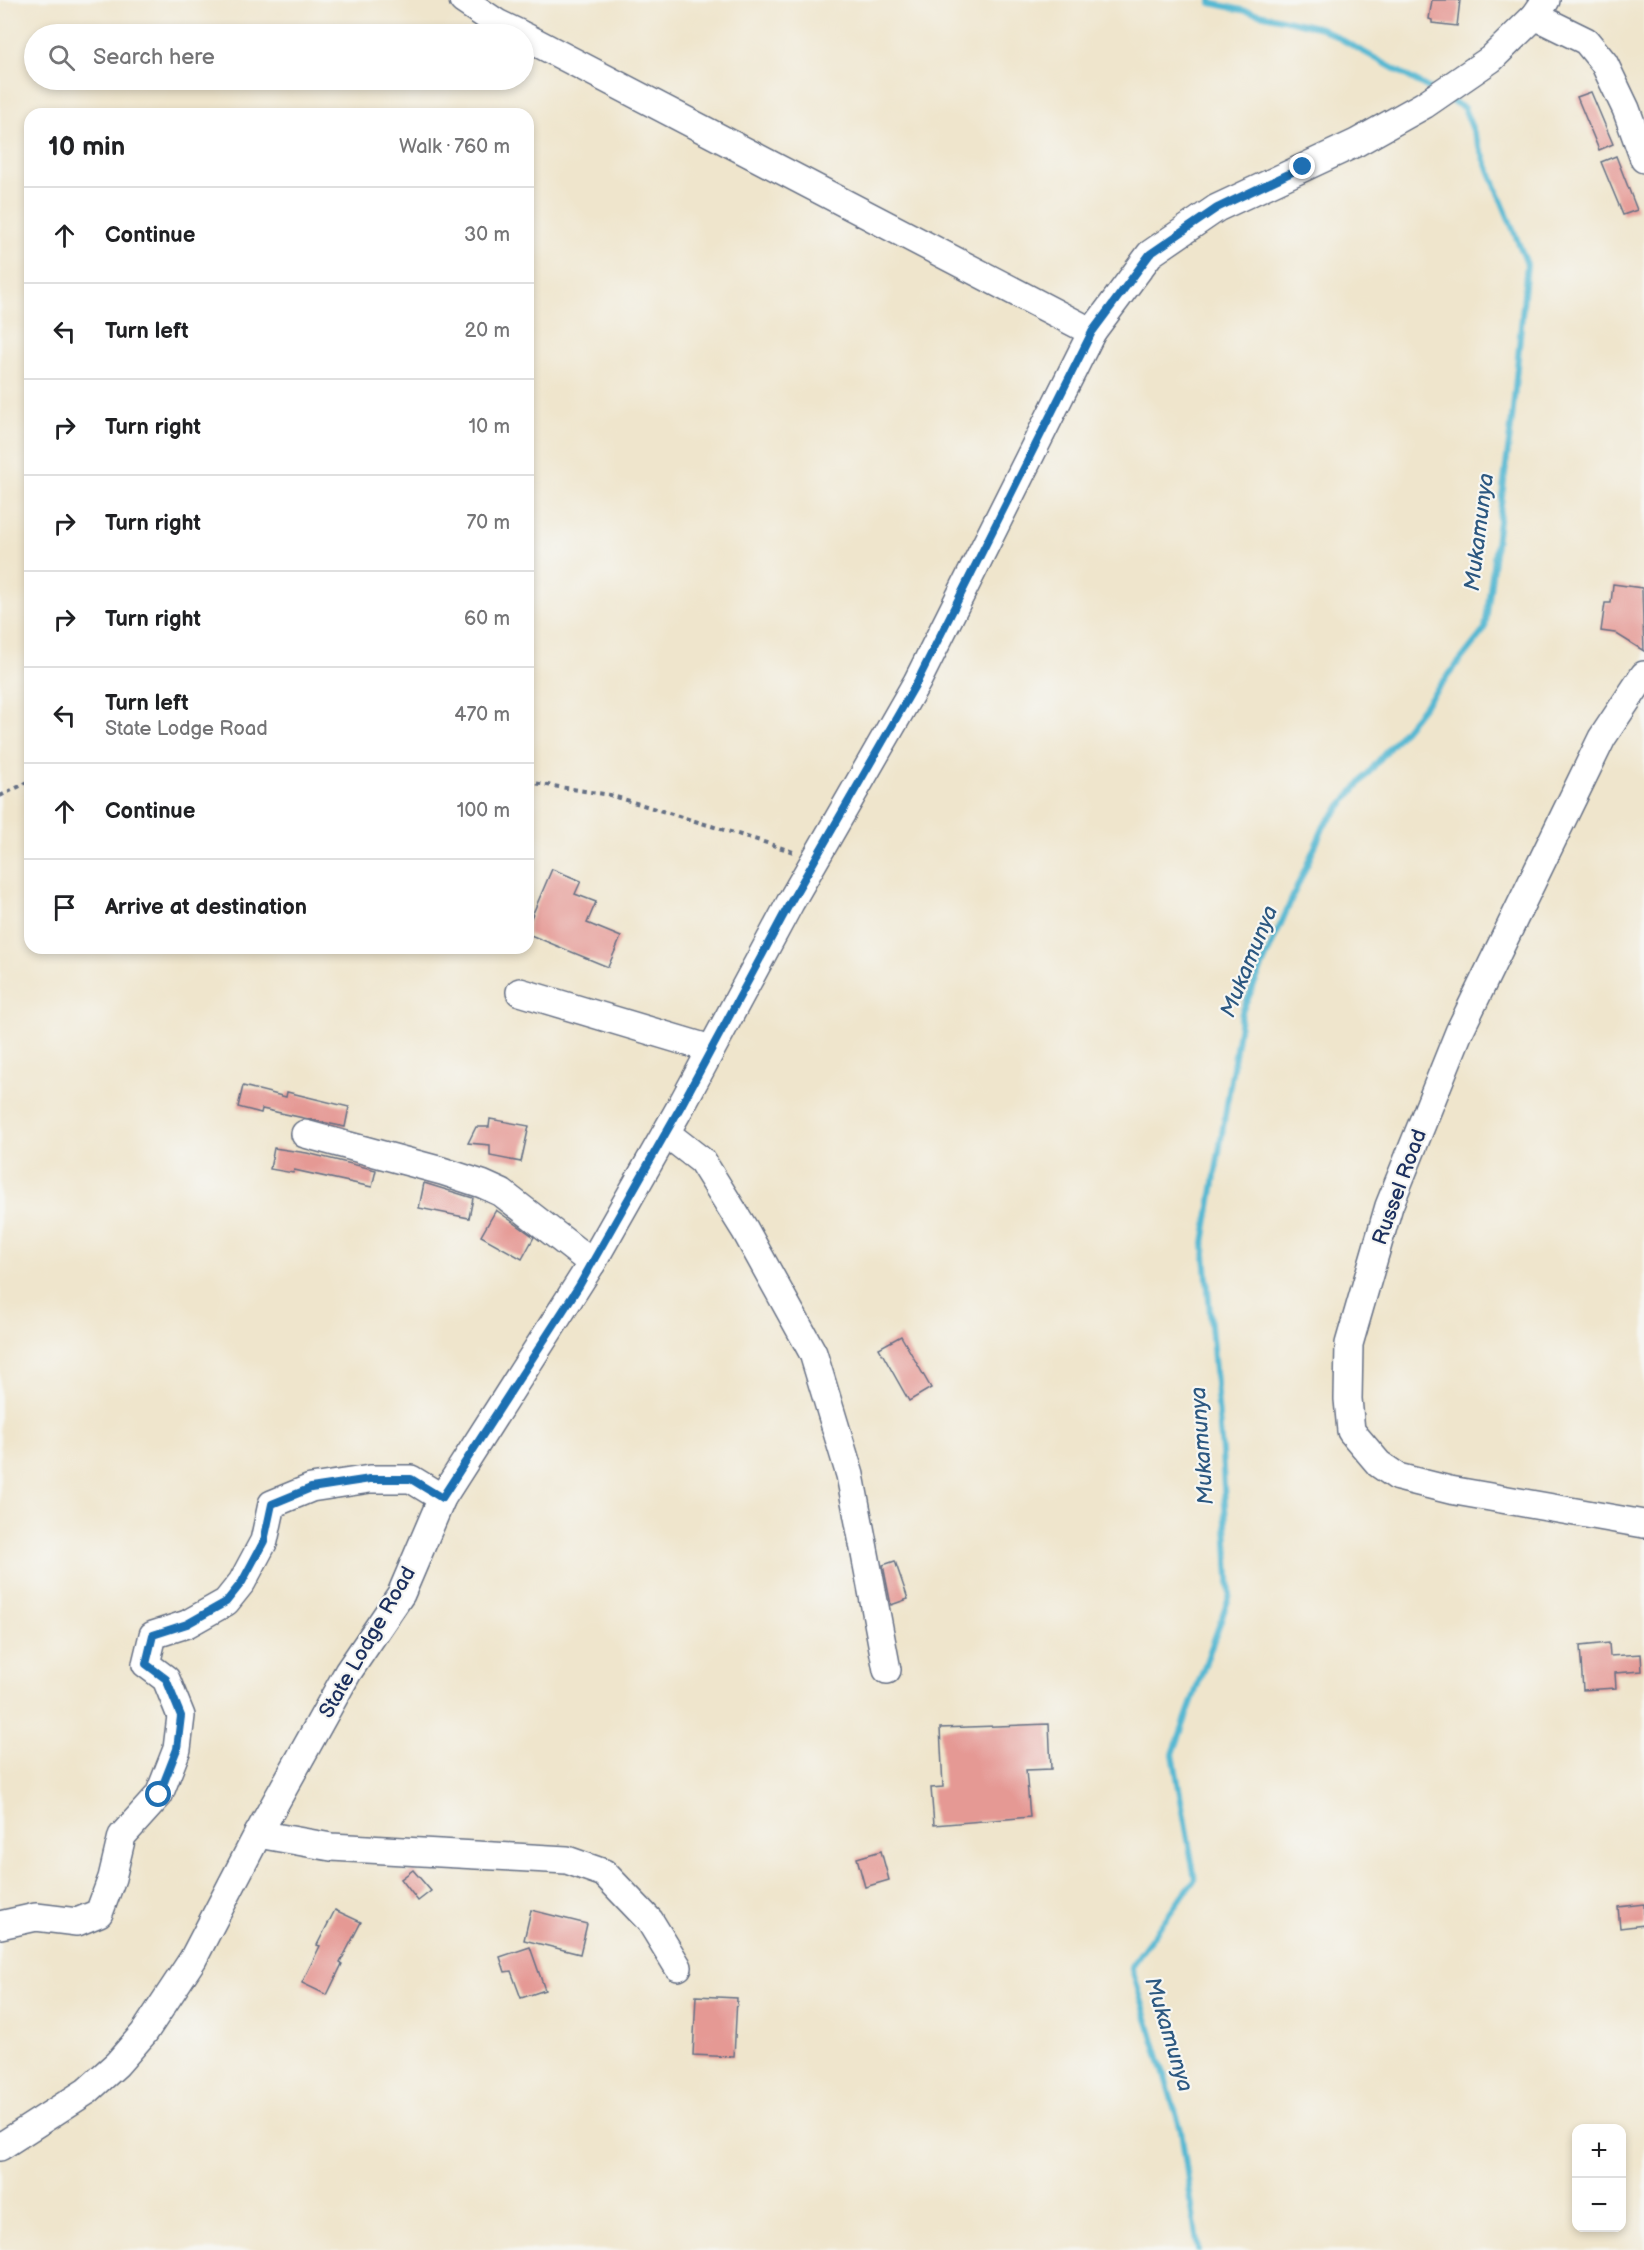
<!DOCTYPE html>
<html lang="en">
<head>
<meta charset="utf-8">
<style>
	:root { --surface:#fff; --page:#f2f2f2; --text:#202124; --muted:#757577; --line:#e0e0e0 }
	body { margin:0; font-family:"Balsamiq Sans",sans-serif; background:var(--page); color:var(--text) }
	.controls { position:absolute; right:18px; bottom:18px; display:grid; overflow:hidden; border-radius:12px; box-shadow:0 3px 9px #0003 }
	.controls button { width:54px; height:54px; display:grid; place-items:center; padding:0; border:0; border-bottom:2px solid var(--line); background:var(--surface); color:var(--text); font:30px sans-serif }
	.stop { position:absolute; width:18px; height:18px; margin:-14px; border:4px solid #1f6fb2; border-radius:50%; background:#fff }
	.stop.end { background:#1f6fb2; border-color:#fff; box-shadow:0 2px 6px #0008 }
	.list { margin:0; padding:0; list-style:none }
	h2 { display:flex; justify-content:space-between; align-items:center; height:78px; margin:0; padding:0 24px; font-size:26px }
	h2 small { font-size:20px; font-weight:400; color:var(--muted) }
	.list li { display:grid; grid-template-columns:39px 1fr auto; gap:18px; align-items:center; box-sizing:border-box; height:96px; padding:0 24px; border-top:2px solid var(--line) }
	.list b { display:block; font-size:22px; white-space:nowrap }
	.list p { margin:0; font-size:20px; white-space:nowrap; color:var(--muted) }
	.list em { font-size:20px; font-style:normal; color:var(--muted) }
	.icon { flex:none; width:33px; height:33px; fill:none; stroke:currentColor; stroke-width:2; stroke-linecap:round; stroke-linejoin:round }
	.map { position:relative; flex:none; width:1644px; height:2250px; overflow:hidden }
	.search { position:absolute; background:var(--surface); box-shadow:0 3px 9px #0003; left:24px; top:24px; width:510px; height:66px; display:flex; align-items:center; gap:15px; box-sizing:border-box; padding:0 21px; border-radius:33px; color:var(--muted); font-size:22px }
	.panel { position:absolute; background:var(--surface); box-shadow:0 3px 9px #0003; left:24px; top:108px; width:510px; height:846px; border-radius:18px }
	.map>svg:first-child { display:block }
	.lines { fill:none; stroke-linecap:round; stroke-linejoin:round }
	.stream { stroke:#54b8d2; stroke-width:6 }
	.building { fill:#e59994 }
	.minor-casing { stroke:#656f84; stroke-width:30 }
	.path { stroke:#656f84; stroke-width:4; stroke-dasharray:4.5 4.5; stroke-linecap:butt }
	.minor { stroke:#fff; stroke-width:27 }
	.route { stroke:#1f6fb2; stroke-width:8 }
	.labels { text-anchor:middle; stroke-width:4.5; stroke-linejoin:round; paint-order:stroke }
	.street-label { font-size:21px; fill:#1b2f5e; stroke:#f6f6f2 }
	.water-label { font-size:22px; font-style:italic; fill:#2c5881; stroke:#f6f6f2 }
</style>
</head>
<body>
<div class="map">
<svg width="1644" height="2250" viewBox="0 0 1644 2250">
	<rect width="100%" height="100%" fill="#f6f6f2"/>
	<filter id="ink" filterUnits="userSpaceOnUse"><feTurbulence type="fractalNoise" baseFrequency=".0167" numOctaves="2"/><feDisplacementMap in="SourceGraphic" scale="12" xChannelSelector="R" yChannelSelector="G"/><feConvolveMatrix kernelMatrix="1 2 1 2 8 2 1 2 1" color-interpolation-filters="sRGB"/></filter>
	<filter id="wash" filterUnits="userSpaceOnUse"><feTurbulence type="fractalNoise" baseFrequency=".008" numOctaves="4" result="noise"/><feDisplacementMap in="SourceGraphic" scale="24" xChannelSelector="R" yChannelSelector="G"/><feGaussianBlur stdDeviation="1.35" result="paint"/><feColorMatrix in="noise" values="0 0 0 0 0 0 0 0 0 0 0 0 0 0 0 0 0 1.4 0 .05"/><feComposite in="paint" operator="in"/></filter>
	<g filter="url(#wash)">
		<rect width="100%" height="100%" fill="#efe5cc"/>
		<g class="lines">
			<g class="stream">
				<polyline points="1211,0 1211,3 1321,28 1432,90"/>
				<polyline points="1198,2250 1181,2130 1131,1966 1195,1879 1173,1754 1230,1595 1222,1452 1204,1243 1242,1012 1324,826 1416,716 1485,629 1512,419 1527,264 1464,108 1446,98"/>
			</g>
		</g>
		<g id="blocks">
			<g class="building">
				<polygon points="1432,0 1460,0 1457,26 1432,23 1432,20 1429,19"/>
				<polygon points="1591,92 1613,144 1599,150 1577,97"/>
				<polygon points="1616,156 1637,210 1623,215 1601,162"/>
				<polygon points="1613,584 1642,588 1644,651 1615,633 1601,631 1605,603 1611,603"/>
				<polygon points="552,869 581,881 575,894 596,902 587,923 621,937 608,967 528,934 528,925"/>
				<polygon points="243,1086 286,1097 287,1092 349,1107 345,1127 262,1109 261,1113 238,1107"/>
				<polygon points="490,1119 529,1126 521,1162 490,1156 490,1145 468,1143 476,1127 489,1127"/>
				<polygon points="274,1148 307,1153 376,1170 372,1187 294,1170 293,1173 270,1169"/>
				<polygon points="424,1183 473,1198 469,1218 419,1208"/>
				<polygon points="496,1210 534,1237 522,1259 481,1236"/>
				<polygon points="901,1336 931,1388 909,1401 879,1348"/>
				<polygon points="895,1561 908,1599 891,1605 883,1565"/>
				<polygon points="1609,1643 1610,1656 1641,1654 1642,1671 1615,1673 1616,1688 1583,1690 1580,1646"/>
				<polygon points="1049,1724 1051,1769 1026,1770 1030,1817 934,1825 931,1788 943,1787 940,1728"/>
				<polygon points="881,1851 889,1880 865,1887 857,1858"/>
				<polygon points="413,1870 431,1891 418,1901 401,1879"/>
				<polygon points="1644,1904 1644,1925 1620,1928 1618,1907"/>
				<polygon points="335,1910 361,1922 340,1963 342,1964 327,1995 302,1983 320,1946 317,1945"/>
				<polygon points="531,1910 587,1924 580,1954 524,1940"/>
				<polygon points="530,1947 545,1990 521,1998 511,1971 505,1972 500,1957"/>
				<polygon points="696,1996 737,1998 734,2057 693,2055"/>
			</g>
		</g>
	</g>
	<g filter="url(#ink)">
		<use href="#blocks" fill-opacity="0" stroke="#656f84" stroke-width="1.5"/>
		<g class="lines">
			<defs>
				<g id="minor">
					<polyline points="463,0 497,23 520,34"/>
					<polyline points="1535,16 1586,41 1604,63 1626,109 1644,159"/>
					<polyline points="524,36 1092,332"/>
					<polyline points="1644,675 1602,738 1459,1032 1389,1206 1371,1268 1349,1344 1348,1399 1351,1431 1379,1464 1398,1477 1450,1490 1644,1524"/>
					<polyline points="520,992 711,1049"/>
					<polyline points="666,1133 702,1161 745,1230 813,1353 850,1475 887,1670"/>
					<polyline points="305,1134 442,1171 482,1184 502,1193 592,1263"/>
					<polyline points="258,1834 331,1847 567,1860 604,1873 650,1921 678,1967"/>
					<polyline points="0,1925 36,1917 77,1922 99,1913 112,1878 122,1836 159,1795 177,1749 181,1716 166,1679 146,1664 153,1635 187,1624 226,1602 242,1582 264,1541 272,1504 311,1488 370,1479 411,1479 442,1498"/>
					<polyline points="0,2147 87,2091 117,2064 144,2033 193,1959 258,1834 348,1672 401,1594 442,1498 592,1263 681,1106 790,903 917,682 1092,332 1150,254 1217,208 1356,143 1424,105 1491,59 1535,16 1546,0"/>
				</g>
			</defs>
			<use href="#minor" class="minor-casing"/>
			<g class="path">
				<polyline points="528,782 610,795 770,844 793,852"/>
				<polyline points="0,796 30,781"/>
			</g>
			<use href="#minor" class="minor"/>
		</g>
	</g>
	<g class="lines" filter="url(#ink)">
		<polyline class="route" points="159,1795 177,1749 181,1716 166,1679 146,1664 153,1635 187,1624 226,1602 242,1582 264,1541 272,1504 311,1488 370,1479 411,1479 442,1498 579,1286 681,1106 790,903 917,682 1092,332 1150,254 1217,208 1303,167"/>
	</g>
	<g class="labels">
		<g class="street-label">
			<text transform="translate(1399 1187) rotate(-70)" y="7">Russel Road</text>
			<text transform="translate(367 1642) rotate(-60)" y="7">State Lodge Road</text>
		</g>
		<g class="water-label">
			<text transform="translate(1478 532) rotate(-83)" y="8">Mukamunya</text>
			<text transform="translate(1248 961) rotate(-68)" y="8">Mukamunya</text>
			<text transform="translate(1201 1446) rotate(-94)" y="8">Mukamunya</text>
			<text transform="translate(1170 2034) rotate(73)" y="8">Mukamunya</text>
		</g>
	</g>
</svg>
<div class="controls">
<button>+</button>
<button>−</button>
</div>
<div class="stop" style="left:159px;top:1795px"></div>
<div class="stop end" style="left:1303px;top:167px"></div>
<div class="search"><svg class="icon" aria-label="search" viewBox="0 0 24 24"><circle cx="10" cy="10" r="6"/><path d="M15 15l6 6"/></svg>Search here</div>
<section class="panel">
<h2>10 min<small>Walk · 760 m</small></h2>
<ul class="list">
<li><svg class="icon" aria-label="ahead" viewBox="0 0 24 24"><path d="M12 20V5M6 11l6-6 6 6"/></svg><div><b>Continue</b></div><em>30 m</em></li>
<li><svg class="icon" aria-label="left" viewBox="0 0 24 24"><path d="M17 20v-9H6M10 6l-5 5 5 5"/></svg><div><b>Turn left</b></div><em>20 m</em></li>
<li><svg class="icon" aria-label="right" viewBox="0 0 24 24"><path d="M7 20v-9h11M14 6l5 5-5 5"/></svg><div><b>Turn right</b></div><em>10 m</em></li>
<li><svg class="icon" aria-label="right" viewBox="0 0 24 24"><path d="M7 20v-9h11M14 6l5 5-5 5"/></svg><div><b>Turn right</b></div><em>70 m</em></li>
<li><svg class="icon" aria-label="right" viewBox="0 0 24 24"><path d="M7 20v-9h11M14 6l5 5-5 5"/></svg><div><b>Turn right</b></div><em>60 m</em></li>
<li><svg class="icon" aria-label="left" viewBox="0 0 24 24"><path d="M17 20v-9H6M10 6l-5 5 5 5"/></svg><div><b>Turn left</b><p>State Lodge Road</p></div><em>470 m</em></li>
<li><svg class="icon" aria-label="ahead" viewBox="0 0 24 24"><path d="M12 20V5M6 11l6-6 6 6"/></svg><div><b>Continue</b></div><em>100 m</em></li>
<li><svg class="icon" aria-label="arrive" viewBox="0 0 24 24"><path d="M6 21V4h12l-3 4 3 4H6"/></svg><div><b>Arrive at destination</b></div></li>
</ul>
</section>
</div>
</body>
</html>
